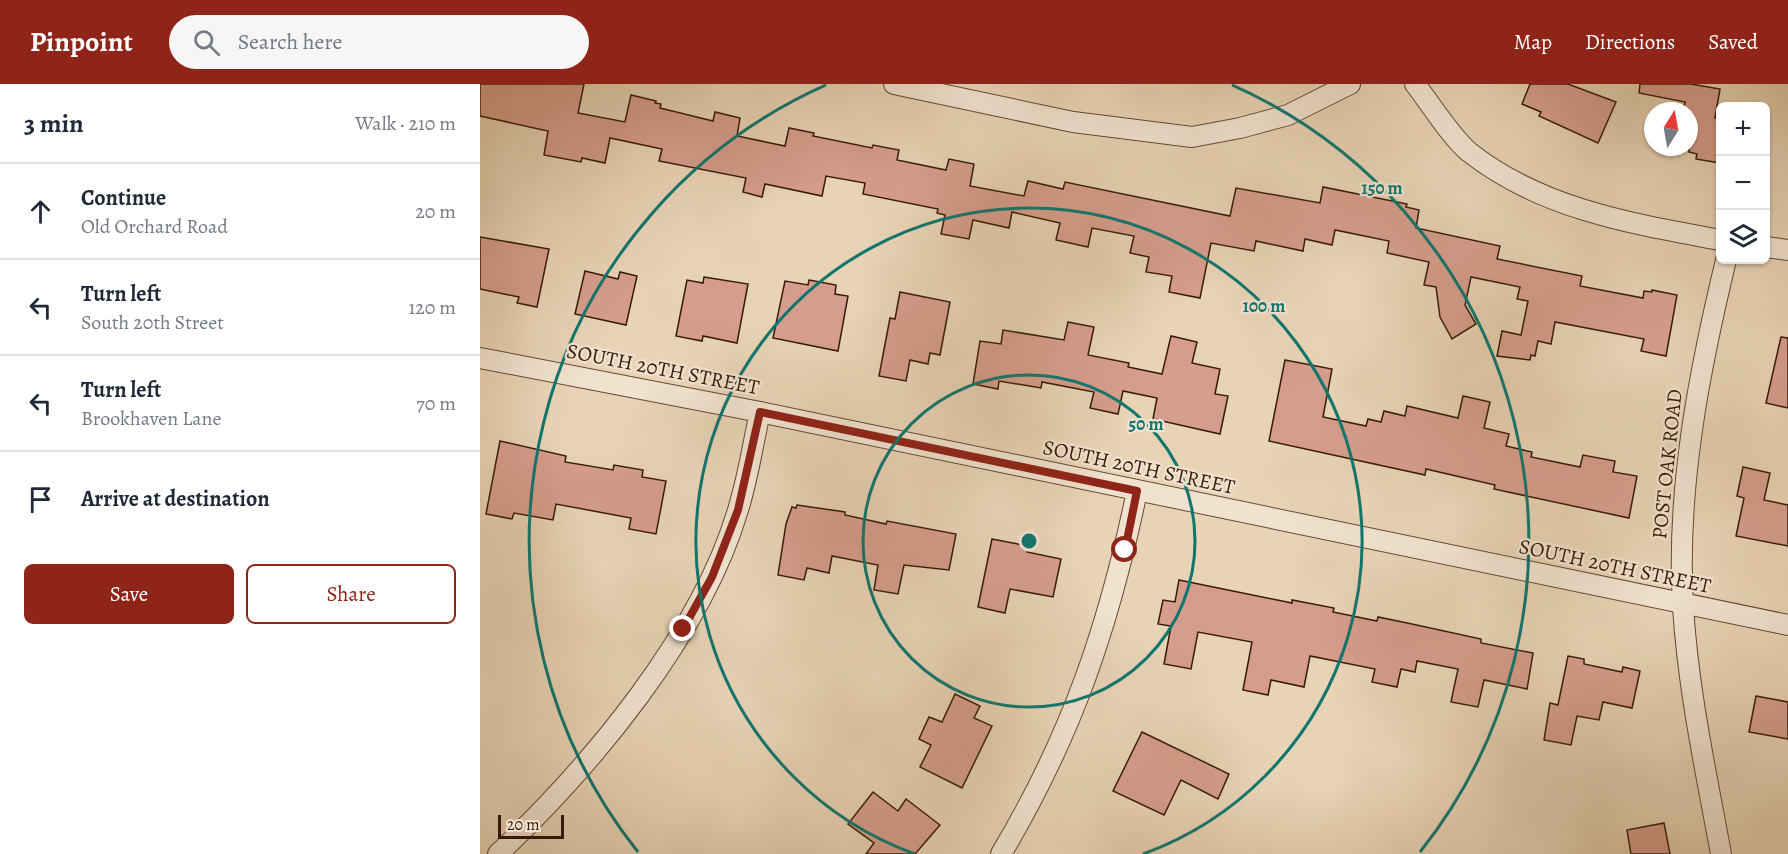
<!DOCTYPE html>
<html lang="en">
<head>
<meta charset="utf-8">
<style>
	:root { --surface:#fff; --page:#f6f6f7; --text:#1f2937; --muted:#747a83; --line:#e0e1e3; --accent:#8f2418 }
	body { margin:0; font-family:Alegreya,serif; background:var(--page); color:var(--text) }
	.controls { position:absolute; right:18px; top:18px; display:grid; overflow:hidden; border-radius:9px; box-shadow:0 2px 4px #0004 }
	.controls button { width:54px; height:54px; display:grid; place-items:center; padding:0; border:0; border-bottom:2px solid var(--line); background:var(--surface); color:var(--text); font:30px sans-serif }
	.compass { position:absolute; left:1164px; top:18px; width:54px; height:54px; border-radius:50%; background:var(--surface); box-shadow:0 2px 4px #0004; rotate:11deg }
	.scale { position:absolute; left:18px; bottom:15px; width:66px; box-sizing:border-box; padding-left:6px; border:3px solid #371b08; border-top:0; font-size:16px; line-height:21px; white-space:nowrap; color:#371b08; -webkit-text-stroke:4px #f0e2cf; paint-order:stroke }
	.stop { position:absolute; width:18px; height:18px; margin:-14px; border:4px solid #8f2418; border-radius:50%; background:#fff }
	.stop.end { background:#8f2418; border-color:#fff; box-shadow:0 2px 6px #0008 }
	.list { margin:0; padding:0; list-style:none }
	h2 { display:flex; justify-content:space-between; align-items:center; height:78px; margin:0; padding:0 24px; font-size:26px }
	h2 small { font-size:20px; font-weight:400; color:var(--muted) }
	.list li { display:grid; grid-template-columns:39px 1fr auto; gap:18px; align-items:center; box-sizing:border-box; height:96px; padding:0 24px; border-top:2px solid var(--line) }
	.list b { display:block; font-size:22px; white-space:nowrap }
	.list p { margin:0; font-size:20px; white-space:nowrap; color:var(--muted) }
	.list em { font-size:20px; font-style:normal; color:var(--muted) }
	.actions { display:flex; gap:12px; padding:18px 24px }
	.actions a { flex:1; padding:14px 0; border:2px solid var(--accent); border-radius:9px; text-align:center; font-size:21px; color:var(--accent) }
	.actions .main { background:var(--accent); color:#fff }
	.icon { flex:none; width:33px; height:33px; fill:none; stroke:currentColor; stroke-width:2; stroke-linecap:round; stroke-linejoin:round }
	.map { position:relative; flex:none; width:1308px; height:770px; overflow:hidden }
	header { display:flex; align-items:center; gap:36px; box-sizing:border-box; height:84px; padding:0 30px; background:var(--accent); color:#fff }
	header strong { font-size:28px }
	nav { display:flex; gap:33px; margin-inline-start:auto; font-size:21px }
	.search { width:420px; height:54px; background:var(--page); display:flex; align-items:center; gap:15px; box-sizing:border-box; padding:0 21px; border-radius:33px; color:var(--muted); font-size:22px }
	main { display:flex }
	aside { flex:1; background:var(--surface) }
	.map>svg:first-child { display:block }
	.building { fill:#d69d8c; stroke:#371b08; stroke-width:1.5 }
	.lines { fill:none; stroke-linecap:round; stroke-linejoin:round }
	.minor-casing { stroke:#634933; stroke-width:22 }
	.minor { stroke:#f0e2cf; stroke-width:20 }
	.route { stroke:#8f2418; stroke-width:8 }
	.ring { fill:none; stroke:#0f766e; stroke-width:3 }
	.labels { text-anchor:middle; stroke-width:4.5; stroke-linejoin:round; paint-order:stroke }
	.street-label { font-size:21px; fill:#371b08; stroke:#f0e2cf }
	.centre { fill:#0f766e; stroke:#f0e2cf; stroke-width:3 }
	.ring-label { font-size:18px; text-anchor:middle; font-weight:bold; fill:#0f766e; stroke:#f0e2cf; stroke-width:4.5; stroke-linejoin:round; paint-order:stroke }
</style>
</head>
<body>
<header>
<strong>Pinpoint</strong>
<div class="search"><svg class="icon" aria-label="search" viewBox="0 0 24 24"><circle cx="10" cy="10" r="6"/><path d="M15 15l6 6"/></svg>Search here</div>
<nav><a>Map</a><a>Directions</a><a>Saved</a></nav>
</header>
<main>
<aside>
<h2>3 min<small>Walk · 210 m</small></h2>
<ul class="list">
<li><svg class="icon" aria-label="ahead" viewBox="0 0 24 24"><path d="M12 20V5M6 11l6-6 6 6"/></svg><div><b>Continue</b><p>Old Orchard Road</p></div><em>20 m</em></li>
<li><svg class="icon" aria-label="left" viewBox="0 0 24 24"><path d="M17 20v-9H6M10 6l-5 5 5 5"/></svg><div><b>Turn left</b><p>South 20th Street</p></div><em>120 m</em></li>
<li><svg class="icon" aria-label="left" viewBox="0 0 24 24"><path d="M17 20v-9H6M10 6l-5 5 5 5"/></svg><div><b>Turn left</b><p>Brookhaven Lane</p></div><em>70 m</em></li>
<li><svg class="icon" aria-label="arrive" viewBox="0 0 24 24"><path d="M6 21V4h12l-3 4 3 4H6"/></svg><div><b>Arrive at destination</b></div></li>
</ul>
<div class="actions"><a class="main">Save</a><a>Share</a></div>
</aside>
<div class="map">
<svg width="1308" height="770" viewBox="0 0 1308 770">
	<rect width="100%" height="100%" fill="#e8d3b5"/>
	<filter id="stains"><feTurbulence type="fractalNoise" baseFrequency=".00333" numOctaves="4"/><feColorMatrix values="0 0 0 0 .2 0 0 0 0 .09 0 0 0 0 .02 0 0 0 .5 -.17"/></filter>
	<radialGradient id="worn" r=".72"><stop offset=".6" stop-color="#630" stop-opacity="0"/><stop offset="1" stop-color="#630" stop-opacity=".3"/></radialGradient>
	<g class="building">
		<polygon points="0,0 104,0 98,29 145,38 151,11 176,17 175,19 181,20 180,24 233,37 235,28 260,34 257,52 305,62 309,44 334,49 333,52 392,64 393,61 419,66 417,76 466,86 469,75 494,80 490,102 544,112 548,97 583,105 585,98 750,132 756,104 840,119 843,103 927,120 926,123 939,126 936,144 1020,162 1017,175 1102,192 1100,202 1163,214 1164,207 1172,208 1172,206 1197,211 1186,272 1161,267 1164,255 1075,238 1071,260 1058,257 1055,272 1051,271 1050,276 1017,272 1022,247 1041,251 1048,217 1037,215 1040,203 991,193 985,221 996,240 972,255 960,233 956,203 944,201 949,178 907,169 909,157 855,146 852,161 825,155 823,167 776,157 774,167 731,159 720,214 689,208 692,192 666,188 669,173 650,169 654,152 612,144 608,163 576,156 580,139 532,128 529,144 493,136 489,155 461,150 465,131 457,129 458,125 383,110 385,99 346,92 342,112 285,100 282,113 263,108 266,94 179,77 182,65 130,54 125,79 102,74 101,78 64,71 68,47 0,32"/>
		<polygon points="1050,0 1088,0 1136,18 1118,59 1059,32 1061,28 1042,20"/>
		<polygon points="1160,0 1211,0 1240,5 1235,34 1240,34 1240,79 1216,75 1217,70 1209,68 1209,27 1203,27 1205,18 1159,9"/>
		<polygon points="0,153 69,165 57,223 37,219 39,213 0,205"/>
		<polygon points="105,187 138,195 140,188 157,192 146,241 95,230"/>
		<polygon points="224,193 268,200 257,259 223,252 222,257 196,252 207,196 223,199"/>
		<polygon points="329,196 356,201 355,210 368,212 358,267 293,254 305,197 328,201"/>
		<polygon points="420,208 470,218 460,271 450,269 448,280 430,276 426,297 399,292 410,234 415,235"/>
		<polygon points="588,238 614,243 608,271 649,279 648,283 682,290 691,252 717,258 712,279 740,285 735,310 748,312 740,350 673,335 677,314 643,307 638,330 610,324 614,308 562,298 561,304 519,297 518,305 493,300 500,257 521,260 523,246 584,256"/>
		<polygon points="1301,253 1308,254 1308,324 1286,319"/>
		<polygon points="805,276 852,285 843,333 886,342 888,335 901,338 904,327 925,332 927,322 978,334 983,312 1010,318 1004,344 1029,350 1026,362 1052,368 1051,373 1100,383 1103,371 1135,377 1133,388 1157,392 1149,434 1014,405 1015,401 946,385 945,391 789,357"/>
		<polygon points="20,357 86,372 85,378 133,386 134,381 163,386 162,393 186,397 176,450 149,445 151,434 76,420 73,436 34,429 32,435 6,430"/>
		<polygon points="1263,383 1290,389 1284,416 1308,421 1308,462 1256,452 1264,414 1257,412"/>
		<polygon points="317,421 365,428 365,431 406,440 407,437 476,450 469,486 424,481 418,510 394,506 398,481 352,472 349,489 327,484 324,496 298,491 306,440 312,423 316,424"/>
		<polygon points="512,455 548,462 547,468 581,475 573,513 530,505 525,529 498,523"/>
		<polygon points="699,496 812,519 812,516 854,524 853,528 897,537 898,533 932,540 1001,555 1001,559 1053,569 1047,605 1004,596 998,623 971,618 978,585 937,577 935,588 921,585 917,603 892,598 895,585 830,572 824,603 791,596 788,611 763,606 772,558 718,548 711,585 684,580 691,542 678,540 683,516 695,518"/>
		<polygon points="1088,572 1104,575 1104,580 1142,588 1143,583 1160,587 1152,624 1123,618 1119,636 1097,632 1091,661 1064,656 1070,619 1078,621"/>
		<polygon points="475,610 500,622 494,634 512,642 482,704 440,683 451,661 439,655 449,633 462,638"/>
		<polygon points="1276,612 1308,618 1308,655 1269,648"/>
		<polygon points="662,648 749,690 738,715 701,696 684,731 633,707"/>
		<polygon points="393,708 418,727 426,715 460,741 435,770 386,770 394,759 368,740"/>
		<polygon points="1184,739 1190,770 1151,770 1147,746"/>
	</g>
	<g class="lines">
		<defs>
			<g id="minor">
				<polyline points="414,0 593,38 712,53 760,44 808,31 870,0"/>
				<path d="M935,0C950,19 971,53 989,68C1061,125 1153,140 1240,156"/>
				<polyline points="1286,163 1308,166"/>
				<polyline points="0,274 280,328 1308,541"/>
				<path d="M18,770C111,682 221,551 258,426C268,394 273,360 280,328"/>
				<path d="M521,770C592,651 629,542 657,407"/>
				<path d="M1241,770C1226,688 1208,606 1203,522C1196,406 1219,288 1246,176"/>
			</g>
		</defs>
		<use href="#minor" class="minor-casing"/>
		<use href="#minor" class="minor"/>
	</g>
	<g class="lines">
		<polyline class="route" points="203,545 232,493 258,426 280,328 657,407 645,466"/>
	</g>
	<g class="ring">
		<circle cx="549" cy="457" r="166"/>
		<path d="M435 770A333 333 0 1 1 663 770"/>
		<path d="M158 768A499 499 0 0 1 346 1M752 1A499 499 0 0 1 940 768"/>
	</g>
	<g class="labels">
		<g class="street-label">
			<text transform="translate(183 285) rotate(11)" y="7">SOUTH 20TH STREET</text>
			<text transform="translate(1187 380) rotate(-84)" y="7">POST OAK ROAD</text>
			<text transform="translate(659 383) rotate(12)" y="7">SOUTH 20TH STREET</text>
			<text transform="translate(1135 482) rotate(12)" y="7">SOUTH 20TH STREET</text>
		</g>
	</g>
	<circle cx="549" cy="457" r="9" class="centre"/>
	<g class="ring-label">
		<text x="902" y="110">150 m</text>
		<text x="784" y="228">100 m</text>
		<text x="666" y="346">50 m</text>
	</g>
	<rect width="100%" height="100%" filter="url(#stains)"/>
	<rect width="100%" height="100%" fill="url(#worn)"/>
</svg>
<div class="controls">
<button>+</button>
<button>−</button>
<button><svg class="icon" aria-label="layers" viewBox="0 0 24 24"><path d="M12 4l9 5-9 5-9-5zM3 14l9 5 9-5"/></svg></button>
</div>
<svg class="compass" viewBox="-18 -18 36 36"><path d="M0-13l5 13h-10z" fill="#e53935"/><path d="M0 13l5-13h-10z" fill="#747a83"/></svg>
<div class="scale">20 m</div>
<div class="stop" style="left:645px;top:466px"></div>
<div class="stop end" style="left:203px;top:545px"></div>
</div>
</main>
</body>
</html>
